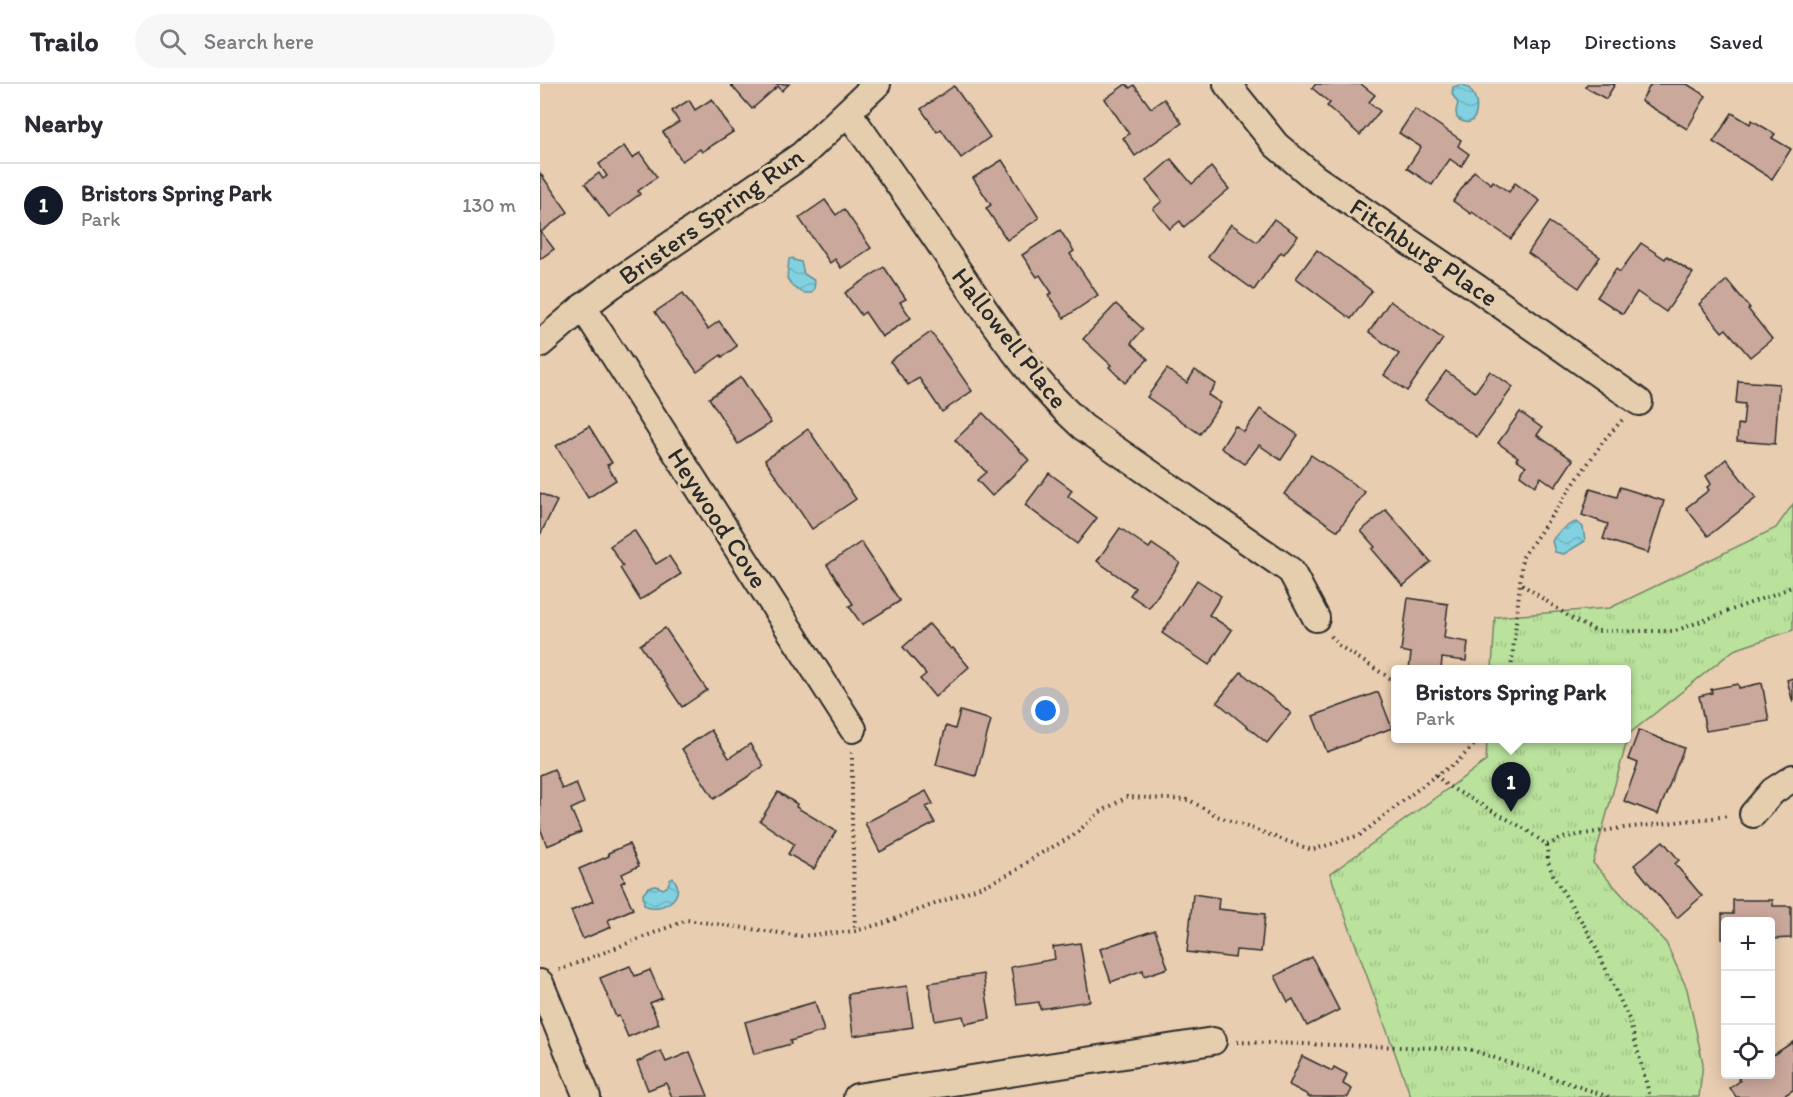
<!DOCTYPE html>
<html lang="en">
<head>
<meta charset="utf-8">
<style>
	:root { --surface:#fff; --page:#f7f7f7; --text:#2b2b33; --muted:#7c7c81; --line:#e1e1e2; --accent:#111827 }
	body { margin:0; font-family:Itim,sans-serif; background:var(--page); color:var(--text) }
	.controls { position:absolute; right:18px; bottom:18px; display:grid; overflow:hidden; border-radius:6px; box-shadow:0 3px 15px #0003 }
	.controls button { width:54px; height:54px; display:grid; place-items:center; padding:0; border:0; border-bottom:2px solid var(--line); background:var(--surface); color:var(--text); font:30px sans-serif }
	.you { position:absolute; left:506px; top:627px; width:21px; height:21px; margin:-15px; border:4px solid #fff; border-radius:50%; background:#1a73e8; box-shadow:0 0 0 9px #1a73e833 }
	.badge { display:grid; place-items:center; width:39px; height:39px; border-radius:50%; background:var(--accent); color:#fff; font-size:20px; font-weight:700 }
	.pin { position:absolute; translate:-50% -50px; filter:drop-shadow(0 2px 3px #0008) }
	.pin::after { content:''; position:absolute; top:32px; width:21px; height:18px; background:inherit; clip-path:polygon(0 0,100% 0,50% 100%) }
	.popup { position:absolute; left:851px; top:581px; width:240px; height:78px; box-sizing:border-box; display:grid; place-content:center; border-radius:6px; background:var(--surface); filter:drop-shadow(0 2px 4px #0005); font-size:20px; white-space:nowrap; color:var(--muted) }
	.popup b { font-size:22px; color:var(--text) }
	.popup::after { content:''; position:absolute; left:50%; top:100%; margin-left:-12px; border:12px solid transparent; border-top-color:var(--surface) }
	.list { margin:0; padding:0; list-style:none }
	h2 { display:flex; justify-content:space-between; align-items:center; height:78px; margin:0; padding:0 24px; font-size:26px }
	h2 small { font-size:20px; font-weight:400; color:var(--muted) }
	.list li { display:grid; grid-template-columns:39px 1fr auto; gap:18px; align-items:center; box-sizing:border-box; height:84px; padding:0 24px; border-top:2px solid var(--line) }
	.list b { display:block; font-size:22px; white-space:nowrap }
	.list p { margin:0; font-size:20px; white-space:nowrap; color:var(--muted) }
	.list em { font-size:20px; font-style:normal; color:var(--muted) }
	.icon { flex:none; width:33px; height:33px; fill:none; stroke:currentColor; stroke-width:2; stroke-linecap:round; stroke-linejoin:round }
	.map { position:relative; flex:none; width:1253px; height:1013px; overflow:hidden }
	header { display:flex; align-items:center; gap:36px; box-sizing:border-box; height:84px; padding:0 30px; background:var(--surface); border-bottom:2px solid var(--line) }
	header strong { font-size:28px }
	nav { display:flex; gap:33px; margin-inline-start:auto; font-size:21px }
	.search { width:420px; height:54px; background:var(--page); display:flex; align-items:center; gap:15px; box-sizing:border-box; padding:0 21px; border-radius:33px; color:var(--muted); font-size:22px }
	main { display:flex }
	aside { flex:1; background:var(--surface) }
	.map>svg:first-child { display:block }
	.grass { fill:url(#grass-tufts); stroke:#728664; stroke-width:1.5 }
	.water { fill:url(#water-waves); stroke:#5f8f98; stroke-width:1.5 }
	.building { fill:#caa89b; stroke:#2b2b2b; stroke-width:1.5 }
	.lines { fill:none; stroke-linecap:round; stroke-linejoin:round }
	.minor-casing { stroke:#2b2b2b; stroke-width:30 }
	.path { stroke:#2b2b2b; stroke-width:4; stroke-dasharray:1.5 4.5; stroke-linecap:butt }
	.minor { stroke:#e5cead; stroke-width:26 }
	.labels { text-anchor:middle; stroke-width:6; stroke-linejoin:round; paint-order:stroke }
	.street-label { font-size:26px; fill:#2b2b2b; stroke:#e5cead }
</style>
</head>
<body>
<header>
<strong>Trailo</strong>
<div class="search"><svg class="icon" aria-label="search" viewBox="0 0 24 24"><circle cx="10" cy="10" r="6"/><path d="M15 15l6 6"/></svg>Search here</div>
<nav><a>Map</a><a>Directions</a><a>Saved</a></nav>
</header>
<main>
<aside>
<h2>Nearby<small></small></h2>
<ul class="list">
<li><span class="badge">1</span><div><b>Bristors Spring Park</b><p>Park</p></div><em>130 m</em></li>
</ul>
</aside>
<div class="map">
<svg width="1253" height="1013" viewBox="0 0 1253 1013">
	<defs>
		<pattern id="grass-tufts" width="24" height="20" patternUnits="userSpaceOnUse" patternTransform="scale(1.5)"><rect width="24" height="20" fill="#bae29d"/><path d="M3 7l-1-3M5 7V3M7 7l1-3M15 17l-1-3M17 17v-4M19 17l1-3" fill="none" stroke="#a0c287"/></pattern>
		<pattern id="water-waves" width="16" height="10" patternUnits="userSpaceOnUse" patternTransform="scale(1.5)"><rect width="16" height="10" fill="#82d1e0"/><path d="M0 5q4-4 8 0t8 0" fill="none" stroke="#70b4c0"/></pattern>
	</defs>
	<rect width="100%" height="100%" fill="#e9cdb0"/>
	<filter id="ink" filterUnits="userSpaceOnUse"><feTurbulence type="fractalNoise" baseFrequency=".0167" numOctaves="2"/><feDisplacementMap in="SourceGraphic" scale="12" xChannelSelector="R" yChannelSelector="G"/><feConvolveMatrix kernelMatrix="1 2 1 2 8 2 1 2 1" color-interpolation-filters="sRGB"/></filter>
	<g filter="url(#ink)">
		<polygon class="grass" points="1253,420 1253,546 1194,566 1089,650 1053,779 1126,859 1147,905 1163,979 1159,1013 871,1013 790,790 946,677 947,655 1086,654 1086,586 952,585 955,533 1070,524 1236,444"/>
		<g class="water">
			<path d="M922,0C945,9 939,52 917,34L916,27L918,19L912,10L913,3Z"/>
			<path d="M253,174L254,176L261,178L264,190L275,197L274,205L271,209C259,210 253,204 247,194L249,175Z"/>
			<path d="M1036,438L1043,443L1045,457L1024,470L1015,468L1012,457C1017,448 1027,441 1036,438Z"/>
			<path d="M133,794C148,811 123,830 104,821L103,810L109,803L117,802L123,805L127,803L130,796Z"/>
		</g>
		<g class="building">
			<polygon points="190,0 249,0 242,7 238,2 212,25"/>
			<polygon points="586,0 590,4 594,1 611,24 624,15 642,39 595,72 583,54 589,50 565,15"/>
			<polygon points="776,0 821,0 835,11 829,18 840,27 820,51 787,22 790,19 772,4"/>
			<polygon points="1047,0 1075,0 1066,15 1045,3"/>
			<polygon points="1111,0 1147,0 1166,12 1147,45 1101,17"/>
			<polygon points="414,2 450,53 421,74 401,45 397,48 381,25"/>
			<polygon points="172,15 193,48 162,68 160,65 142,77 123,48 139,38 132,27 149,16 155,26"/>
			<polygon points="875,25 921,56 918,62 929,70 921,83 910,75 892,101 867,84 881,63 859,49"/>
			<polygon points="1192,29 1210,40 1212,36 1235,50 1232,54 1251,65 1232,95 1173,58"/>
			<polygon points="84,62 92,74 100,69 117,93 98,107 100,110 69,133 45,100 59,89 63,95 67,92 59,80"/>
			<polygon points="631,75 652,100 671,83 689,105 644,143 640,137 630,145 613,125 622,117 606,97"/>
			<polygon points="462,76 499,134 467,156 446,124 451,121 433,94"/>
			<polygon points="934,87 951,100 953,97 969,108 975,99 1000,117 971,155 932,128 931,130 913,117"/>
			<polygon points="0,89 28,128 1,148 14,165 0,175"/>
			<polygon points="285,116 296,131 304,125 331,164 301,184 295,175 290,179 259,134"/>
			<polygon points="734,135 758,152 744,170 741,168 714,206 668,173 691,140 717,158"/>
			<polygon points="1009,138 1060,173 1039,204 988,169"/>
			<polygon points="520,146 534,167 530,170 558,211 524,234 508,211 512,209 500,191 497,193 482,171"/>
			<polygon points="1101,159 1125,175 1127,172 1153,189 1126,228 1097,208 1083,230 1057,213 1076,185 1080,188"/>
			<polygon points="777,166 832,207 811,235 756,194"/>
			<polygon points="344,183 366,215 360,218 371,234 342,253 325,228 321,231 305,209"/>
			<polygon points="1187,196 1210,224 1208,225 1232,255 1210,273 1186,245 1182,248 1159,220"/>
			<polygon points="143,209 168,245 179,237 197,262 182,273 181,271 157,288 115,228"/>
			<polygon points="850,217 903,255 867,307 844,291 859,270 829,248"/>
			<polygon points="576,220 603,245 591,259 608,275 585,299 569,283 571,281 543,255"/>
			<polygon points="391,248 432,307 402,328 379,294 368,301 350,277"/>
			<polygon points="627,285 647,299 655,286 676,300 668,311 681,319 660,350 607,313"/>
			<polygon points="906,287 935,308 950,287 973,303 937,353 885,316"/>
			<polygon points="201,293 231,339 198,360 169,314"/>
			<polygon points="1198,297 1239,300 1235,360 1197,357 1198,340 1203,341 1205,320 1196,319"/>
			<polygon points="720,325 758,351 741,376 719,361 705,380 681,364 695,342 704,348"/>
			<polygon points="980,328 1002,344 997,351 1033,376 1015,403 1001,393 995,402 980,391 986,382 976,375 978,373 958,359"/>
			<polygon points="443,329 489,376 452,412 437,396 446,388 415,356"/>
			<polygon points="49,342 72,379 67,381 76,396 48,414 16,362"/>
			<polygon points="268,345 316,415 272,445 225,376"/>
			<polygon points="771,371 825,408 798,447 744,410"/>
			<polygon points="1186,375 1216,414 1168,452 1146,424 1169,406 1167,403 1171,400 1166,392"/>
			<polygon points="509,389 532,406 528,412 557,434 537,460 485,421"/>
			<polygon points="1080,403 1124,417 1108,469 1063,455 1068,440 1042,431 1050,405 1077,413"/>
			<polygon points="0,409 17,417 0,451"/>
			<polygon points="846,426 891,478 863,502 832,465 835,463 821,447"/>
			<polygon points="580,444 609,464 612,460 640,479 609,524 590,511 595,504 557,477"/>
			<polygon points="94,446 116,480 129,472 141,490 100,516 80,484 83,482 70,462"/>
			<polygon points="321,458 360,517 322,541 309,522 313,520 287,481"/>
			<polygon points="657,496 681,512 669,531 692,546 669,581 622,549"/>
			<polygon points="868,514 908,520 904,554 928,558 926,577 902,574 901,586 869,585 871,569 861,567"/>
			<polygon points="389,540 411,565 413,564 429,583 395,613 380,595 386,590 363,563"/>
			<polygon points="125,544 167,606 142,623 100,561"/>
			<polygon points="701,588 751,629 727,659 677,618"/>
			<polygon points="1253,594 1253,619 1247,596"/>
			<polygon points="1222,599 1229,637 1166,647 1159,612 1172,609 1171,605 1198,600 1199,604"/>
			<polygon points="838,608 852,644 787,668 773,632"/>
			<polygon points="420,627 451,636 436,692 396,681 406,642 415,645"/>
			<polygon points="171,646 189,674 210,660 224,682 174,715 142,665"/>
			<polygon points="1099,646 1144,664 1118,730 1084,717 1098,679 1088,675"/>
			<polygon points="14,685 22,705 36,699 44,719 31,725 41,748 7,762 0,744 0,691"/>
			<polygon points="386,707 393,720 386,723 395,739 340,768 325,739"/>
			<polygon points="238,708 257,720 256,723 296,747 274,785 248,770 254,760 220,737"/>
			<polygon points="1123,757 1139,776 1135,780 1162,812 1137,834 1094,781"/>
			<polygon points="89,760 99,782 82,790 85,797 81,799 93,825 68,836 71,843 43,855 31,827 53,817 39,785 69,772 68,769"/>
			<polygon points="653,810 679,814 678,825 725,830 721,868 696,866 695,874 647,868"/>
			<polygon points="1193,816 1233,816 1233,822 1251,822 1251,854 1230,855 1230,838 1186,838 1186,855 1182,855 1182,830 1193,830"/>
			<polygon points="615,846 628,884 604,892 603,886 571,898 560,865"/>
			<polygon points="540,859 550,917 500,925 499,918 477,921 471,883 515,875 513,863"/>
			<polygon points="772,873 799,926 767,942 753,915 748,918 735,892"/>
			<polygon points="90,882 95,892 110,886 122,914 110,919 119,940 88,953 79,932 76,933 60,894"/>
			<polygon points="443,890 450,935 425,940 423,932 395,937 389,899"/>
			<polygon points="367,902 373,943 313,952 308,910"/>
			<polygon points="275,918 284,947 250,957 251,960 214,970 205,938"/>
			<polygon points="1253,958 1253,1006 1242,1013 1196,1013 1190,1004 1200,997 1198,995 1204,990 1230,990 1230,973"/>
			<polygon points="121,967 126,978 150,968 168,1012 132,1013 126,999 108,1006 97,978"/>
			<polygon points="762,972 792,987 794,983 807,990 803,1000 812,1005 808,1013 768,1013 768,1011 749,1001"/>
		</g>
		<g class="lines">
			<defs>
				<g id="minor">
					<polyline points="687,0 736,61 775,94 937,204 1099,318"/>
					<path d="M308,28C342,77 377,125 410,175C450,234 489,295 543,343L751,487L776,534"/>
					<polyline points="43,223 313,645"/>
					<polyline points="0,260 43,223 72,201 262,71 337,0"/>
					<polyline points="1213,730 1233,707 1253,694"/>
					<polyline points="0,899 47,1013"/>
					<polyline points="317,1013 673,957"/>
				</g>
			</defs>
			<use href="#minor" class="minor-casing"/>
			<g class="path">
				<polyline points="1082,336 1065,355 982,474 980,499 1034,536 1056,547 1135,547 1245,506 1253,502"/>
				<polyline points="791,552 798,561 856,598"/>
				<polyline points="971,586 980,499"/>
				<polyline points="312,668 312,734 315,847"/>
				<polyline points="896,691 906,701 985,745 1007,761 1026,753 1075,745 1189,732"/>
				<polyline points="1007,761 1008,778 1014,793 1050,851 1089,935 1110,1013"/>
				<polyline points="19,886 147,836 261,852 315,847 344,839 448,800 475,787 496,772 533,752 560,728 587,713 649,716 677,732 772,766 820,751 896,691 915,680 941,654"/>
				<polyline points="697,958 929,965 1069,1013"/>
			</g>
			<use href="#minor" class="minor"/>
		</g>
	</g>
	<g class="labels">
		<g class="street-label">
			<text transform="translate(171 132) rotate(-35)" y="9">Bristers Spring Run</text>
			<text transform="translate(884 168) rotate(34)" y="9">Fitchburg Place</text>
			<text transform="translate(470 254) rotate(52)" y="9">Hallowell Place</text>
			<text transform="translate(178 434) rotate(57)" y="9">Heywood Cove</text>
		</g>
	</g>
</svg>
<div class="controls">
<button>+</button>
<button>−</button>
<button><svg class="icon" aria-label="locate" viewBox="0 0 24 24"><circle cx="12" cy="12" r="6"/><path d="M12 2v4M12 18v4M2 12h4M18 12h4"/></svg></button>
</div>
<div class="you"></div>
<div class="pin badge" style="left:971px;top:728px">1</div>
<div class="popup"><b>Bristors Spring Park</b>Park</div>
</div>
</main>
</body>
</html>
